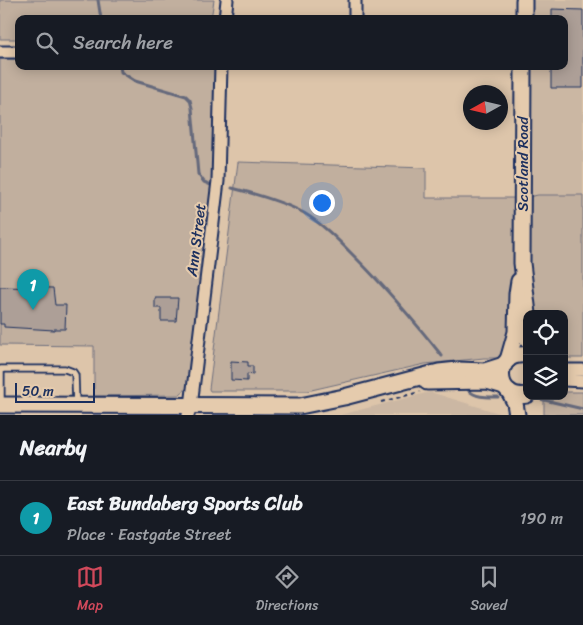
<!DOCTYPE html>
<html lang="en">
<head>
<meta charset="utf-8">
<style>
	:root { --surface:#171b24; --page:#242831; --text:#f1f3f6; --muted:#9ea1a6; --line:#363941; --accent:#d1495b }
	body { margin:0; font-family:Sriracha,sans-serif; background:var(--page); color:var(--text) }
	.controls { position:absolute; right:15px; bottom:15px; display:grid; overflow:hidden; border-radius:10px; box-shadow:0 2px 12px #0003 }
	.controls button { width:45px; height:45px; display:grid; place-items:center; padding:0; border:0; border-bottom:1px solid var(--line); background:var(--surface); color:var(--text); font:25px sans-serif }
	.compass { position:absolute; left:463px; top:85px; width:45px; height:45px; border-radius:50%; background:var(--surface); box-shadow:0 2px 12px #0003; rotate:262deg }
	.scale { position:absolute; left:15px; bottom:12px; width:80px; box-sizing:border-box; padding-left:5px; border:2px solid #1b2f5e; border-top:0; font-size:14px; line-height:18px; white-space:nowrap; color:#1b2f5e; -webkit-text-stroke:4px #e5cbad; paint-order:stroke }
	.you { position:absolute; left:321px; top:202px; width:18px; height:18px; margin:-12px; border:4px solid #fff; border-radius:50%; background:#1a73e8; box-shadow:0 0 0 8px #1a73e833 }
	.badge { display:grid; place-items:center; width:32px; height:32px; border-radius:50%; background:var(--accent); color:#fff; font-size:16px; font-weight:700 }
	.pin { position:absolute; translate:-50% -41px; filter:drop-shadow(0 1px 2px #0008) }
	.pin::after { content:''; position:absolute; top:26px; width:18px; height:15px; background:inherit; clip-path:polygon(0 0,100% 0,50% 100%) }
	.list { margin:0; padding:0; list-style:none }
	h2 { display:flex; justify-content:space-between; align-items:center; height:65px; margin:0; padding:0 20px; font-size:21px }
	h2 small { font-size:16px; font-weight:400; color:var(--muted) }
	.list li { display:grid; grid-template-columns:32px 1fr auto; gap:15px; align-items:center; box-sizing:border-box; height:75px; padding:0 20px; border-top:1px solid var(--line) }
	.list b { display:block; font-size:19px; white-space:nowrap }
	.list p { margin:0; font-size:16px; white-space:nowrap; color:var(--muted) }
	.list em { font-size:16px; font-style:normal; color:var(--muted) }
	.icon { flex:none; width:28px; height:28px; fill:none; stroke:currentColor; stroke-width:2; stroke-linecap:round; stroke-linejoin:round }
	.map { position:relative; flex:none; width:583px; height:415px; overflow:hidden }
	.search { position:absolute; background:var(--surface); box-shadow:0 2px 12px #0003; left:15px; right:15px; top:15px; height:55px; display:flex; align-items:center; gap:12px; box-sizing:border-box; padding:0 18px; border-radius:10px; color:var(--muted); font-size:19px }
	.sheet { height:140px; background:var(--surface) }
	nav { display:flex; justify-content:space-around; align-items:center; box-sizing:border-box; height:70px; border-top:1px solid var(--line); background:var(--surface); font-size:14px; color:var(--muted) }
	nav a { display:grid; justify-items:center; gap:2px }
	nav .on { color:var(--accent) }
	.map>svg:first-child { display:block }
	.built { fill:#cbb7a3 }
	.green { fill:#c1af9e; stroke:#6e6f7e }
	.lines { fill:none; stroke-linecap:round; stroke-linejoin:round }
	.stream { stroke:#65697b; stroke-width:3 }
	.building { fill:#ad9f97; stroke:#1b2f5e }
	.lane-casing { stroke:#1b2f5e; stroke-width:9 }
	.street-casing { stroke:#1b2f5e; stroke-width:15 }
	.secondary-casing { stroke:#1b2f5e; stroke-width:19 }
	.path { stroke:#1b2f5e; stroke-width:2; stroke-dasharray:4 4; stroke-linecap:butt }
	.lane { stroke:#e5cbad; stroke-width:5.5 }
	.street { stroke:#e5cbad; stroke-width:11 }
	.secondary { stroke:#e5cbad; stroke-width:15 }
	.labels { text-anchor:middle; stroke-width:4; stroke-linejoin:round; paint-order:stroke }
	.street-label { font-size:15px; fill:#1b2f5e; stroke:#e5cbad }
</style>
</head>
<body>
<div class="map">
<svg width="583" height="415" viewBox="0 0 583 415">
	<rect width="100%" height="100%" fill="#ddc5aa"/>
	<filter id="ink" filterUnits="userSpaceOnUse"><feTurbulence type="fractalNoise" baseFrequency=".02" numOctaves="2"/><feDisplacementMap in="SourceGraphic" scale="10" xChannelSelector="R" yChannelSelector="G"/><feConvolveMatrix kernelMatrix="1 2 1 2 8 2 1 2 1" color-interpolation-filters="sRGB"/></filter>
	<g filter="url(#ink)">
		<g class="built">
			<polygon points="524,0 583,0 583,195 538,195 523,198 524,66 564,66 564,19 524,19"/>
			<polygon points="430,392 505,415 340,415 348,413"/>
		</g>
		<g class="green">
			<polygon points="0,0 214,0 211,19 19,19 19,39 0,39"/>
			<polygon points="0,59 19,59 19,66 212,66 215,69 214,171 188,387 179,395 94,396 94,346 0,345"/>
			<polygon points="238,162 426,168 426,198 523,198 538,195 583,195 583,358 564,358 564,314 527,314 527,358 484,358 425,364 307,391 210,391 209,389"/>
			<polygon points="564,392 583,392 583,415 544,415 544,396 564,396"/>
		</g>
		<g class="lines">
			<g class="stream">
				<polyline points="98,0 101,19"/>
				<polyline points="120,66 121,72 135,81 186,96 190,100 192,108 198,174 204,182 211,185"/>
				<path d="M232,188C256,194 282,201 304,213C324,225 340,242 356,258C387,289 415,322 442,356"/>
				<path d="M468,390C476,398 488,397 498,397"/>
				<polyline points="540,399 583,409"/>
			</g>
		</g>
		<g class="building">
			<polygon points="552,9 583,10 583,88 551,88 551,66 564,66 564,19 552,19"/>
			<polygon points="0,287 53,288 55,305 66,305 65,329 54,329 54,330 4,327 4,324 0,324"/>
			<polygon points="155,298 178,298 176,321 161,321 161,308 155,308"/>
			<polygon points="231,361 248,362 248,366 253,366 253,375 247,374 247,381 231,380"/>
		</g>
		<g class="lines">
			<defs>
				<polyline id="lane" points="1,405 1,369 65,369 73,372 75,375 76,405"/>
				<g id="street">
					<polyline points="225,19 227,0"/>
					<polyline points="355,19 355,0"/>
					<polyline points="0,52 19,52"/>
					<polyline points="564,370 583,370"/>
					<polyline points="564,380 583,381"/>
					<polyline points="188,415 191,406 218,181 221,66"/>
				</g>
				<g id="secondary">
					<polyline points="524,19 524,0"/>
					<polyline points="523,66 522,263 528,314"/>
					<polyline points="527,327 527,339"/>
					<path d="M527,355C492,350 494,401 527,395"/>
					<polyline points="508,360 516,332 517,294 519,281"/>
					<polyline points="427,382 487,381 504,386"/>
					<polyline points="509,391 515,403 517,415"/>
					<polyline points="0,405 300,406 344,397 439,372 458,370 485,371 504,365"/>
				</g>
			</defs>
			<use href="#lane" class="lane-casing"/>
			<use href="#street" class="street-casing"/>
			<use href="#secondary" class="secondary-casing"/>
			<polyline class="path" points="381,402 420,392"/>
			<use href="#lane" class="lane"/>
			<use href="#street" class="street"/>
			<use href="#secondary" class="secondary"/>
		</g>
	</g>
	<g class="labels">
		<g class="street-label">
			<text transform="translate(523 164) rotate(-90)" y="5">Scotland Road</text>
			<text transform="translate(196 240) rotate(-83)" y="5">Ann Street</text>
		</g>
	</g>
</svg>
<div class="controls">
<button><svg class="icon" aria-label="locate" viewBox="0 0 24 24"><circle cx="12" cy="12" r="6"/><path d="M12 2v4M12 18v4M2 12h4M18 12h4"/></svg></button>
<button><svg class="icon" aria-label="layers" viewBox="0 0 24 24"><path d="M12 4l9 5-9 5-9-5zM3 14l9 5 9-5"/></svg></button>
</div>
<svg class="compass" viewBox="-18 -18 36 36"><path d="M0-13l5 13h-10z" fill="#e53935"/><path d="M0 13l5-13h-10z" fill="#9ea1a6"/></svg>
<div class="scale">50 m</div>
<div class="you"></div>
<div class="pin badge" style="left:33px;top:310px;background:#0f9aa8">1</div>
<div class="search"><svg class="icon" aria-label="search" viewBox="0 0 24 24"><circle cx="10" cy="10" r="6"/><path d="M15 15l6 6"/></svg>Search here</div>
</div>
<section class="sheet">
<h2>Nearby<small></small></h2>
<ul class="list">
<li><span class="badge" style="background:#0f9aa8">1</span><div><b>East Bundaberg Sports Club</b><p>Place · Eastgate Street</p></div><em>190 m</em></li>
</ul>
</section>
<nav>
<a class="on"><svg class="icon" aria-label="map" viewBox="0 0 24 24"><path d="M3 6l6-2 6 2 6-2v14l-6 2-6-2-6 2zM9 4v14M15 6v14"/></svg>Map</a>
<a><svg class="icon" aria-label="directions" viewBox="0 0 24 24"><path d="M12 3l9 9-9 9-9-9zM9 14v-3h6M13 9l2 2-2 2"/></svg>Directions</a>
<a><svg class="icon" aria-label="saved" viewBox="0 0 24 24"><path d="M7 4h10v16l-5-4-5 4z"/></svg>Saved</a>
</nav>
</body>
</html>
